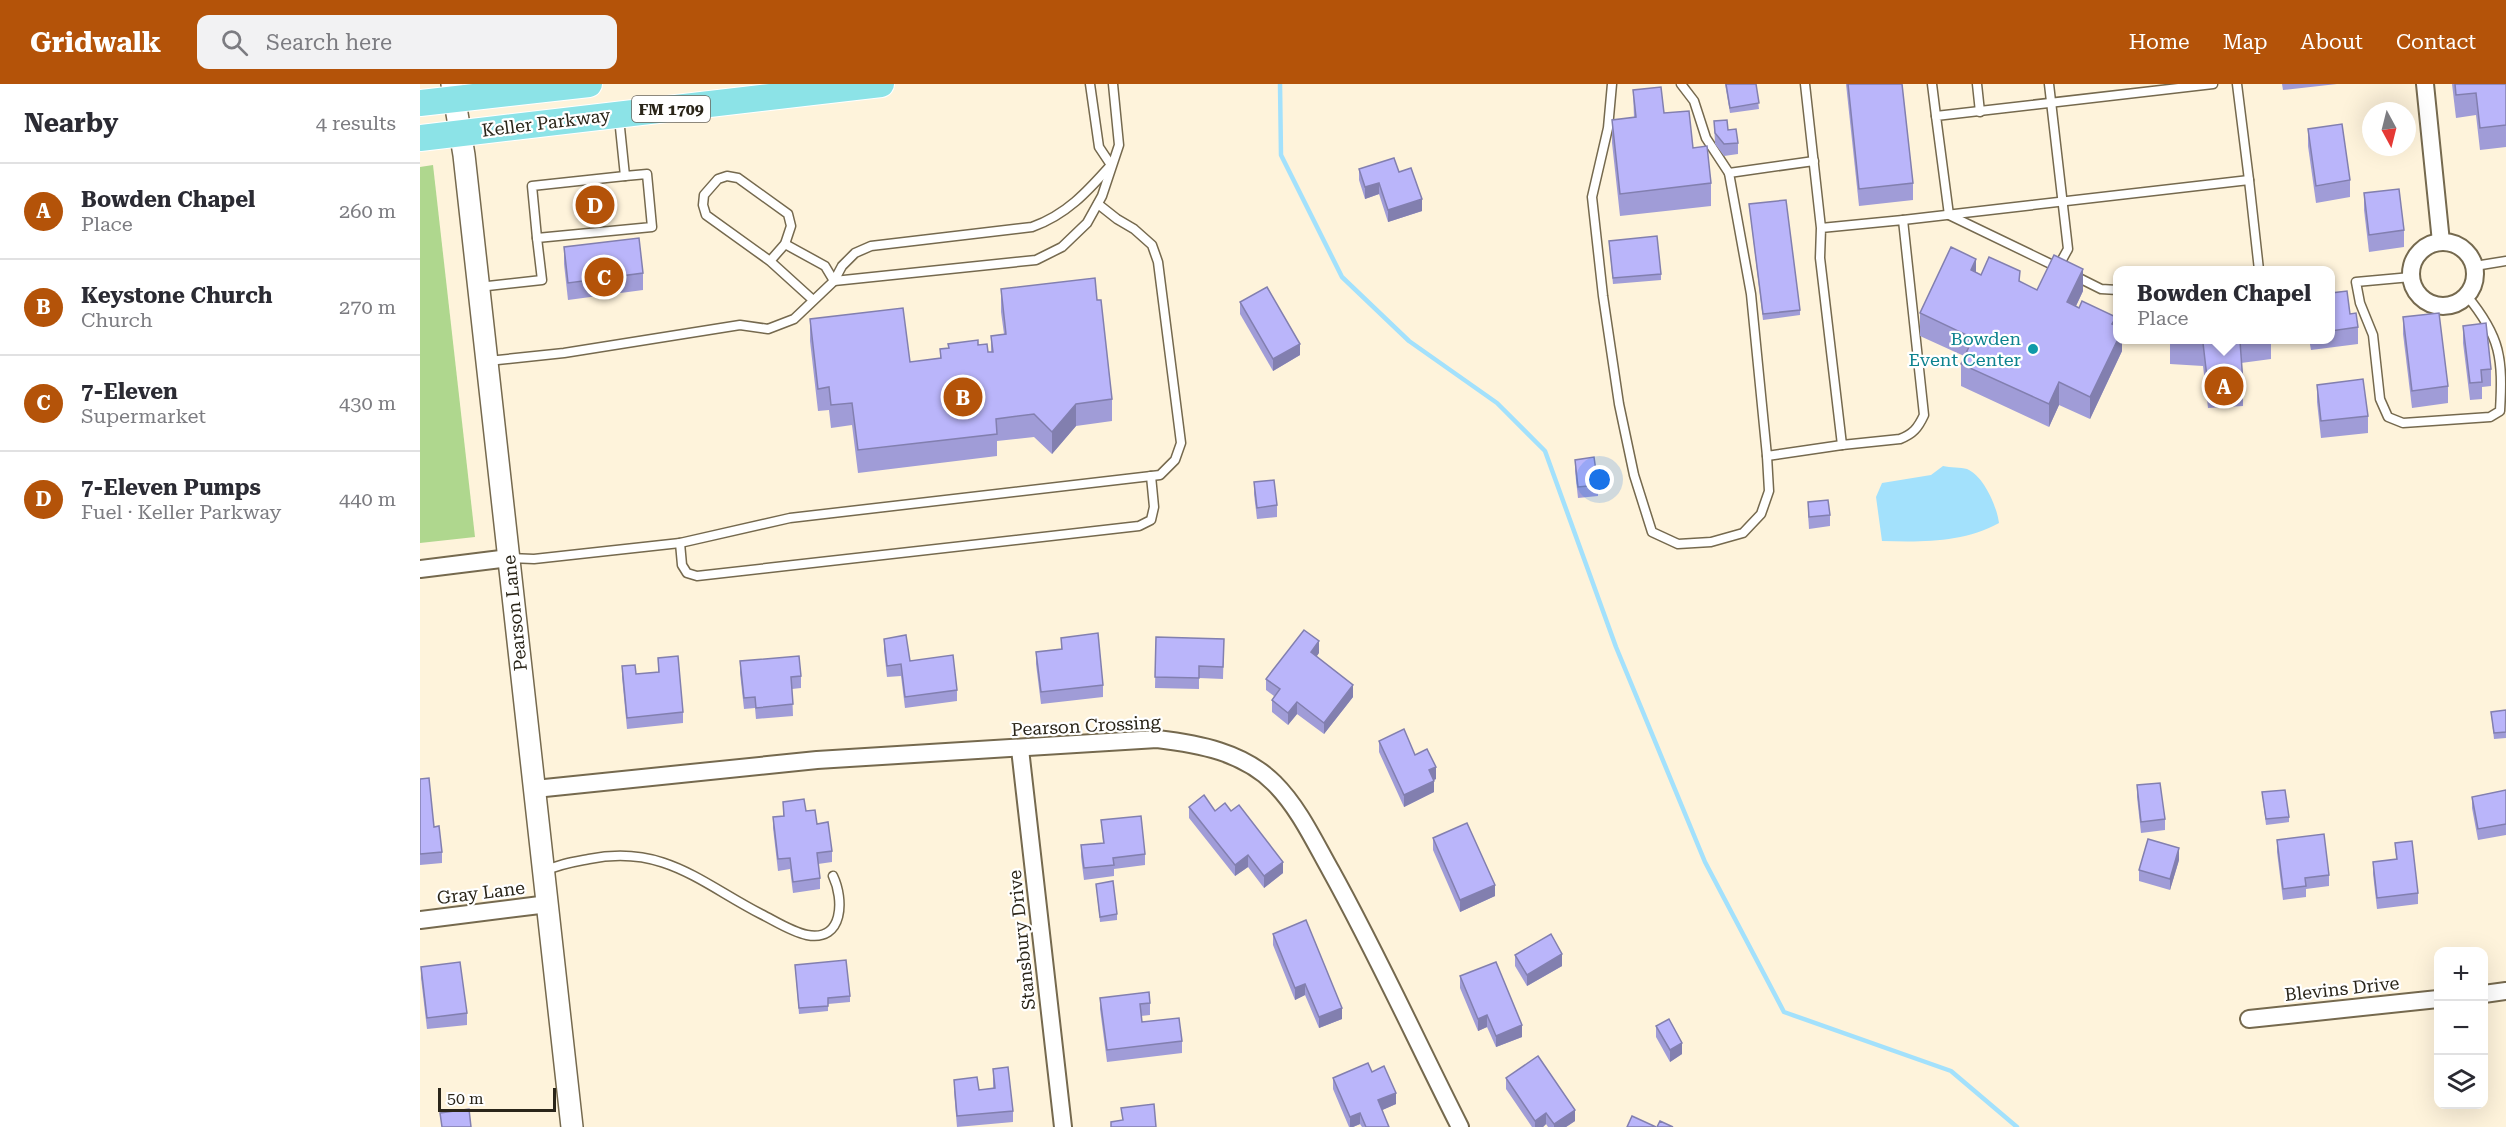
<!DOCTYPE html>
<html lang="en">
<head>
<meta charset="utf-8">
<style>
	:root { --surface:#fff; --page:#f2f2f3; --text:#2b2b33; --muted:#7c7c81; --line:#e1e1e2; --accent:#b45309 }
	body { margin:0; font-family:"Roboto Serif",serif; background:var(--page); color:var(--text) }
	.controls { position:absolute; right:18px; bottom:18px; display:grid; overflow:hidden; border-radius:12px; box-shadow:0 6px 24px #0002 }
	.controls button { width:54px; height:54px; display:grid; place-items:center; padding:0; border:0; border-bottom:2px solid var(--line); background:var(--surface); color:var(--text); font:30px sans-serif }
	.compass { position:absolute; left:1942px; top:18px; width:54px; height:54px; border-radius:50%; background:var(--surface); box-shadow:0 6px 24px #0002; rotate:173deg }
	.scale { position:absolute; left:18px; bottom:15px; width:118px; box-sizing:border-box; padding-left:6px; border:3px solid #2a2519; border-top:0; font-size:16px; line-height:21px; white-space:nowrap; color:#2a2519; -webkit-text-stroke:4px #fff; paint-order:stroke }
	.you { position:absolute; left:1180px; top:396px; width:21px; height:21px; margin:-15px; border:4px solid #fff; border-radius:50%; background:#1a73e8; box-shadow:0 0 0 9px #1a73e833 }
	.badge { display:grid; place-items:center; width:39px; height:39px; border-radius:50%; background:var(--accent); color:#fff; font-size:20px; font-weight:700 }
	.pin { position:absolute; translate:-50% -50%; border:3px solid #fff; box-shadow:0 2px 6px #0006 }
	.popup { position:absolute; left:1693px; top:182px; width:222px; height:78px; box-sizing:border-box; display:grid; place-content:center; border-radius:12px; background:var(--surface); filter:drop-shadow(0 2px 4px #0005); font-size:20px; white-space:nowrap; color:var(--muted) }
	.popup b { font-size:22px; color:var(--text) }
	.popup::after { content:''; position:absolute; left:50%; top:100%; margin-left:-12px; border:12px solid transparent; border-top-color:var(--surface) }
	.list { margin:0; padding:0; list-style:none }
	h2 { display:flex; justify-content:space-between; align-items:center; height:78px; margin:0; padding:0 24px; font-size:26px }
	h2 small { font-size:20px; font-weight:400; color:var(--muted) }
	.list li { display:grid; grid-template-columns:39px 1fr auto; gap:18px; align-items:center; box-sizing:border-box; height:96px; padding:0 24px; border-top:2px solid var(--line) }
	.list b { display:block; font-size:22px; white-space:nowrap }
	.list p { margin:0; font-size:20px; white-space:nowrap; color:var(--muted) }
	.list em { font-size:20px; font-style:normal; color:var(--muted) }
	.icon { flex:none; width:33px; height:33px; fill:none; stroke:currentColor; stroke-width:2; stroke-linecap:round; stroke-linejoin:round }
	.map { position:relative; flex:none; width:2086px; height:1043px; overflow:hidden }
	header { display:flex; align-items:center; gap:36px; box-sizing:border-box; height:84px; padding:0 30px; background:var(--accent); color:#fff }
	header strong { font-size:28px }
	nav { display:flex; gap:33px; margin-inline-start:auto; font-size:21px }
	.search { width:420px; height:54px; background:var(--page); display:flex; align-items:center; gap:15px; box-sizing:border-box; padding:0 21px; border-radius:12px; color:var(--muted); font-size:22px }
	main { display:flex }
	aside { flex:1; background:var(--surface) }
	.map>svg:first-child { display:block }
	.green { fill:#afd78e }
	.water { fill:#a3e1fc }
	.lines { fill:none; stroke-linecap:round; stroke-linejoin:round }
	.stream { stroke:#a3e1fc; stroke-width:4.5 }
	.service-casing { stroke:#75694e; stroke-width:11 }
	.minor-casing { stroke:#75694e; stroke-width:20 }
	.tertiary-casing { stroke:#75694e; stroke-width:24 }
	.primary-casing { stroke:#fff; stroke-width:28 }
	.service { stroke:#fff; stroke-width:8 }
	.minor { stroke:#fff; stroke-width:16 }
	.tertiary { stroke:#fff; stroke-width:21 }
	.primary { stroke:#8ce3e7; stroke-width:26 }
	.wall { fill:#a09cd7 }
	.shaded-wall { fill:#827faf }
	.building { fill:#bab5fa; stroke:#827faf; stroke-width:1.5 }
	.culture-dot { fill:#0f9aa8; stroke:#fff; stroke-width:2 }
	.labels { text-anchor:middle; stroke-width:4.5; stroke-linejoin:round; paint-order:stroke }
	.shield { fill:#fff; stroke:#6a665e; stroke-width:1.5 }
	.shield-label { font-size:16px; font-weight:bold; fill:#2a2519 }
	.street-label { font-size:18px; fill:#2a2519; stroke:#fff }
	.culture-label { font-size:18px; fill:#0d838f; stroke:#fff; text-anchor:end }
</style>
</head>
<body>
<header>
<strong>Gridwalk</strong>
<div class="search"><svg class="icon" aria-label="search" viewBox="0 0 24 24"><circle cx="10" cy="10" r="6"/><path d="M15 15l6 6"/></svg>Search here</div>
<nav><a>Home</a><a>Map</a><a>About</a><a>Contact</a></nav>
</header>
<main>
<aside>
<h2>Nearby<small>4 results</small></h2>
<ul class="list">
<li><span class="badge">A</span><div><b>Bowden Chapel</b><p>Place</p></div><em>260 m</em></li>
<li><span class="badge">B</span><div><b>Keystone Church</b><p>Church</p></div><em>270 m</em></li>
<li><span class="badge">C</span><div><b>7-Eleven</b><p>Supermarket</p></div><em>430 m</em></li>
<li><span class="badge">D</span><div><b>7-Eleven Pumps</b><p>Fuel · Keller Parkway</p></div><em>440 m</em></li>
</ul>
</aside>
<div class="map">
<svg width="2086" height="1043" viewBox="0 0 2086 1043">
	<rect width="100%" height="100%" fill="#fef3db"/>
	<polygon class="green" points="13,81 55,453 0,459 0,83"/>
	<path class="water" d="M1523,382C1530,384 1541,383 1547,385C1564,392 1577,423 1579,439C1543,459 1501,458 1462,457L1456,413L1462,399L1511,391Z"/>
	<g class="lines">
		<polyline class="stream" points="860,0 861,71 922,193 989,257 1077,319 1125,367 1196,563 1285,778 1364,928 1531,987 1597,1043"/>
		<defs>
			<g id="service">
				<polyline points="670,0 679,63 691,81"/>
				<polyline points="1192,0 1188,44 1172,113 1183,212 1199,320 1214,391 1232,448 1258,460 1291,458 1323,449 1341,430 1349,407 1347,372"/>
				<polyline points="1261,0 1274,17 1286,54 1309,89"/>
				<path d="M1385,0L1401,144L1400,174L1422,361L1480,355C1493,350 1498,344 1504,331L1483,136L1401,144"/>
				<polyline points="1512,0 1516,32"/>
				<polyline points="1557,0 1560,28"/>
				<polyline points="1629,0 1648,165 1638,183"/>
				<polyline points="1817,0 1829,96"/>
				<polyline points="1394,77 1309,89 1331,210 1347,372 1422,361"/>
				<polyline points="1483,136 1829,96 1839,186"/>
				<polyline points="117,154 112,102 205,92"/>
				<polyline points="365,160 405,182 414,197"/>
				<polyline points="350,177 365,160 371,142 368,130 318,94 307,92 298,95 284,111 283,121 286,131 350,177 393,216"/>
				<polyline points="2055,182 2086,177"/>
				<polyline points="1639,184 1529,131 1516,32 1793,0"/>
				<polyline points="1653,191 1681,205 1698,206"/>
				<path d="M1991,193L1936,198L1940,219L1953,251L1960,315L1968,333L1983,339L2070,333L2080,327C2083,275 2081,253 2047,212"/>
				<polyline points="414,197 616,176 642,163 667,139 682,112 699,61 693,0"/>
				<polyline points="59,203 122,196 117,154 232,143 227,90 205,92 199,34"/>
				<path d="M68,277L144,269L320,241L348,245L374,235L414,197L422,182L435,169L451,162L612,143C646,131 667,108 691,81"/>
				<polyline points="260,459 262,481 267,489 277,492 719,442 731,436 734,423 731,392"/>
				<polyline points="89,474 114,475 260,459 370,434 740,391 755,376 761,359 738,178 732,161 714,145 697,135 678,120"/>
				<path d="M125,787C139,780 153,778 169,775C243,760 281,799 341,830C355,837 372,848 387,851C424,858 424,815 413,792"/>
			</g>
			<g id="minor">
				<polyline points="2005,0 2021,158"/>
				<circle cx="2023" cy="190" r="32"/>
				<polyline points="0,485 89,474"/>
				<polyline points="600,665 643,1043"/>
				<path d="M115,705L397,676L737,655C779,660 823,668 854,699C879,724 894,757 911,787C957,870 997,958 1040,1043"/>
				<polyline points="0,836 128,820"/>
				<polyline points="2064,910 2086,907"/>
				<polyline points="1829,935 2018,915"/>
			</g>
			<polyline id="tertiary" points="32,0 44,71 152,1043"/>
			<g id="primary">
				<polyline points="0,19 169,0"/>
				<polyline points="0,54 461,0"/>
			</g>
		</defs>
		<use href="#service" class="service-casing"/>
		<use href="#minor" class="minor-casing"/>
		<use href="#tertiary" class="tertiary-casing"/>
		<use href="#primary" class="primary-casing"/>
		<use href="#service" class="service"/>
		<use href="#minor" class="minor"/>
		<use href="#tertiary" class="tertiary"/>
		<use href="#primary" class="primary"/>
	</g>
	<g class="wall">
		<polygon points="1305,0 1336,0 1339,25 1310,29"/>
		<polygon points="1426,0 1482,0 1493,99 1493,116 1439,122"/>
		<polygon points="1862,0 1917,0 1863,6"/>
		<polygon points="2032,0 2086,0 2086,63 2060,66 2056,31 2036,34"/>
		<polygon points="1213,6 1244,29 1273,64 1291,99 1291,122 1200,132 1192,59 1192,36 1214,34"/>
		<polygon points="1294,37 1308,46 1318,59 1318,70 1304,72 1295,60"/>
		<polygon points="1888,45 1930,96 1930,113 1896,119 1888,62"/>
		<polygon points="939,85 979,88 1002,127 968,138 959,110 945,115 939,96"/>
		<polygon points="1944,109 1984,146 1984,163 1949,168 1944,126"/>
		<polygon points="1329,120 1380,226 1380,231 1343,236"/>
		<polygon points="1189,157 1241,190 1241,196 1193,200"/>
		<polygon points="144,163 223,189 223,206 148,216 144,180"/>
		<polygon points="1556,188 1561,191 1600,198 1617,206 1663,207 1656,222 1696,242 1702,255 1702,267 1670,335 1639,321 1629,343 1541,302 1541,280 1544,272 1500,252 1500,229"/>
		<polygon points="581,205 677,216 692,315 692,337 656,342 632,370 614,353 577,357 577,372 438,389 432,341 411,344 409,326 398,327 390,257 390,235 490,278 520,274 520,265 528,264 528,260 558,261 568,268 571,268 571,252 584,250 581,228"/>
		<polygon points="1911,209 1930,230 1938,243 1938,260 1891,266 1889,255 1911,255"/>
		<polygon points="820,218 880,271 853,287 820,230"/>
		<polygon points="1983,233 2028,302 2028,319 1992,324 1983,250"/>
		<polygon points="2043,242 2071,285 2071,302 2062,303 2062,315 2050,316 2043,259"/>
		<polygon points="1750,255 1851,255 1851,275 1821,279 1823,299 1823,322 1788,324 1783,282 1750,280"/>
		<polygon points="1897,301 1948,332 1948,349 1901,354 1897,318"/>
		<polygon points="1155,376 1178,401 1178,412 1158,414 1155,387"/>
		<polygon points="834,398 857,421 857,433 837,435 834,410"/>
		<polygon points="1388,418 1410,431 1410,442 1389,445 1388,430"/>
		<polygon points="736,553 804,555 803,595 779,594 779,605 735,604"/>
		<polygon points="641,554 683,601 683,613 621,620 616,580 616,568 641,565"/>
		<polygon points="464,555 490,577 537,606 537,617 485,624 481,592 467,593 464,566"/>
		<polygon points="899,569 896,573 933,613 904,650 877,630 868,641 852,628 852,616 854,612 846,606 846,595"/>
		<polygon points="238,574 263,628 263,639 207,645 202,593 202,582 216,590 238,588"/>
		<polygon points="320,577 381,592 381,604 372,605 373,632 336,635 335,624 324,625 320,589"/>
		<polygon points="2086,626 2086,654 2074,655 2071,628"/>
		<polygon points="959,657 995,671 1016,695 1014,696 1014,708 984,723 959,668"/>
		<polygon points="0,695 22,768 22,779 0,781"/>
		<polygon points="1717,701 1745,735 1745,746 1721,749 1717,713"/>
		<polygon points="2086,706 2086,751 2058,756 2052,724 2052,713"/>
		<polygon points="1842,708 1869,733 1869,738 1846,741"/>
		<polygon points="363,718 386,727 397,740 412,767 412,778 398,780 400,794 400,805 373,809 370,785 358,787 353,744 353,733 363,732"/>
		<polygon points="769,723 863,789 844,804 828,783 815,792 769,734"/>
		<polygon points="681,736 725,770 725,781 694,785 694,792 664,796 661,773 661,761 683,759"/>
		<polygon points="1013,754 1075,812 1040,828 1013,766"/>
		<polygon points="1857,756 1909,791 1909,802 1886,805 1886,813 1863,816 1857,768"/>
		<polygon points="1975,759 1998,809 1998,820 1957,825 1953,790 1953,778 1976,775"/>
		<polygon points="1759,776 1750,806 1719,797 1719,786"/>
		<polygon points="676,800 697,830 697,836 680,838"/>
		<polygon points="853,850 922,935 899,944 885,911 875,916 853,861"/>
		<polygon points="1095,871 1142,882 1107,902 1095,882"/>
		<polygon points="375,881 430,912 430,918 408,920 408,927 379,930"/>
		<polygon points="1,883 47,929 47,941 7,945 1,894"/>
		<polygon points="1040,892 1102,953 1076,963 1067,943 1058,947 1040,904"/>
		<polygon points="680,914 730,919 730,931 721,932 722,938 762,957 762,969 687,978 680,925"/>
		<polygon points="1236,942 1262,970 1250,978 1236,953"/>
		<polygon points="573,985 593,1027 593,1038 537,1043 534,1007 534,996 559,1006 573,1004"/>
		<polygon points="952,988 976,1020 962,1026 969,1043 942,1043 940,1040 933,1043 929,1043 913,1005 913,994"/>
		<polygon points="1086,994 1155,1037 1146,1043 1128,1043 1126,1040 1123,1043 1112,1043 1086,1005"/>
	</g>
	<g class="shaded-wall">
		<polygon points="959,99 959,110 945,115 945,103"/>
		<polygon points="1002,115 1002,127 968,138 968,126"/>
		<polygon points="1556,175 1556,197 1551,186"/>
		<polygon points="1663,185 1663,207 1647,241 1647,218"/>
		<polygon points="1698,255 1702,255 1702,267 1670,335 1670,313"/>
		<polygon points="880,260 880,271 853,287 853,275"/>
		<polygon points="1639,298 1639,321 1629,343 1629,320"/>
		<polygon points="656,320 656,342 632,370 632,348"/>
		<polygon points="899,557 899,569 891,580 891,568"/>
		<polygon points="933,601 933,613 904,650 904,639"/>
		<polygon points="877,618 877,630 868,641 868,629"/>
		<polygon points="1016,683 1016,695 1009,698 1009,686"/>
		<polygon points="1014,697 1014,708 984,723 984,711"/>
		<polygon points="1759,764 1759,776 1750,806 1750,795"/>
		<polygon points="828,771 828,783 815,792 815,781"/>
		<polygon points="863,778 863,789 844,804 844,792"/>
		<polygon points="1075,801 1075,812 1040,828 1040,816"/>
		<polygon points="1142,870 1142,882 1107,902 1107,891"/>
		<polygon points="885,900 885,911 875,916 875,904"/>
		<polygon points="922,924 922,935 899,944 899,933"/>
		<polygon points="1067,931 1067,943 1058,947 1058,935"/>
		<polygon points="1102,941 1102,953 1076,963 1076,952"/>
		<polygon points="1262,959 1262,970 1250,978 1250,966"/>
		<polygon points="976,1009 976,1020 958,1028 958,1016"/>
		<polygon points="1155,1026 1155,1037 1146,1043 1134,1043 1134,1040"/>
		<polygon points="940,1029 940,1040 933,1043 930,1043 930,1033"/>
		<polygon points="1126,1029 1126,1040 1123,1043 1115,1043 1115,1037"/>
	</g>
	<g class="building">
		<polygon points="1306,0 1336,0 1339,19 1310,24"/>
		<polygon points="1428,0 1482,0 1493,99 1439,105"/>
		<polygon points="2035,0 2086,0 2086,41 2060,44 2056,9 2036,11"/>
		<polygon points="1241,3 1244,29 1269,27 1273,64 1287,62 1291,99 1200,110 1192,36 1216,33 1213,6"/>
		<polygon points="1307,36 1308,46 1316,45 1318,59 1304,60 1295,49 1294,37"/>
		<polygon points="1922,40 1930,96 1896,102 1888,45"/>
		<polygon points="974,74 979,88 991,84 1002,115 968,126 959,99 945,103 939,85"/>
		<polygon points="1979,105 1984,146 1949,151 1944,109"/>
		<polygon points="1366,116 1380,226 1343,230 1329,120"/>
		<polygon points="1237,152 1241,190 1193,194 1189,157"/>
		<polygon points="219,154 223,189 148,199 144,163"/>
		<polygon points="1531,163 1556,175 1551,186 1561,191 1569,173 1600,187 1599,197 1617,206 1634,171 1663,185 1647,218 1659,224 1662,217 1696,233 1692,240 1698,243 1698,255 1670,313 1639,298 1629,320 1541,280 1553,254 1500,229"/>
		<polygon points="675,194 677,216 681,216 692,315 656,320 632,348 614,330 576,335 577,350 438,366 432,319 411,321 409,303 398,305 390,235 483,224 490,278 521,274 520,265 529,264 528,260 558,256 558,261 567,260 568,268 573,268 571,252 586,250 581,205"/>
		<polygon points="847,203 880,260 853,275 820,218"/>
		<polygon points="1927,207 1930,230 1936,229 1938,243 1911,247 1911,209"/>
		<polygon points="2019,229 2028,302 1992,307 1983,233"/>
		<polygon points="2066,239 2071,285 2061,286 2062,298 2050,299 2043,242"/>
		<polygon points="1750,255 1829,255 1820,257 1823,299 1788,302 1783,259 1750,258"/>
		<polygon points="1943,295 1948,332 1901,337 1897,301"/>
		<polygon points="1174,373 1178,401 1158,403 1155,376"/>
		<polygon points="854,396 857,421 837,424 834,398"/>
		<polygon points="1408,416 1410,431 1389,433 1388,418"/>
		<polygon points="884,546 899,557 891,568 933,601 904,639 877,618 868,629 852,616 860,605 846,595"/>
		<polygon points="678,549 683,601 621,608 616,568 642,565 641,554"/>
		<polygon points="486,551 490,577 533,571 537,606 485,613 481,580 467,582 464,555"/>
		<polygon points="736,553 804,555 803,583 779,582 779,594 735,593"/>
		<polygon points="258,572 263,628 207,634 202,582 215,581 216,590 239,588 238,574"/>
		<polygon points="379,572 381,592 371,593 373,620 336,624 335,613 324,614 320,577"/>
		<polygon points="2086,626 2086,648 2074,649 2071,628"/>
		<polygon points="984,645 995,671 1007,665 1016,683 1009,686 1014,697 984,711 959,657"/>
		<polygon points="9,694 14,743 19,742 22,768 0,770 0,695"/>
		<polygon points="1740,699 1745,735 1721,738 1717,701"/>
		<polygon points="1865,706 1869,733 1846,735 1842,708"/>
		<polygon points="2086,706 2086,740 2058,745 2052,713"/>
		<polygon points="784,711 795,727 805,719 811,727 819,721 863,778 844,792 828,771 815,781 769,723"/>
		<polygon points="384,715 386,727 395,726 397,740 408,738 412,767 397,769 400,794 373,798 370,774 358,775 353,733 364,732 363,718"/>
		<polygon points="721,732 725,770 693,774 694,781 664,784 661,761 684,759 681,736"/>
		<polygon points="1047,739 1075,801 1040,816 1013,754"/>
		<polygon points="1904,750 1909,791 1885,794 1886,802 1863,805 1857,756"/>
		<polygon points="1728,755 1759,764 1750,795 1719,786"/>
		<polygon points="1992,757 1998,809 1957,814 1953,778 1977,775 1975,759"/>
		<polygon points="693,797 697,830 680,833 676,800"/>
		<polygon points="886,836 922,924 899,933 885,900 875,904 853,850"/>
		<polygon points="1131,850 1142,870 1107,891 1095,871"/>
		<polygon points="426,876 430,912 408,914 408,922 379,924 375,881"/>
		<polygon points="40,878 47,929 7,934 1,883"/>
		<polygon points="1076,878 1102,941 1076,952 1067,931 1058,935 1040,892"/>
		<polygon points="729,908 730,919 720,920 722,938 759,934 762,957 687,966 680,914"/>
		<polygon points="1249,935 1262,959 1250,966 1236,942"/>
		<polygon points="1118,972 1155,1026 1134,1040 1126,1029 1115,1037 1086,994"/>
		<polygon points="948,979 952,988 964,982 976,1009 958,1016 969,1043 946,1043 940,1029 930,1033 913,994"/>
		<polygon points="588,983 593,1027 537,1032 534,996 557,993 559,1006 575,1004 573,985"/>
		<polygon points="734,1020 736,1043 691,1043 691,1038 703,1036 701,1024"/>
		<polygon points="49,1025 51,1043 22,1043 20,1029"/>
		<polygon points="1212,1032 1236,1043 1207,1043"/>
		<polygon points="1240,1037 1253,1043 1237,1043"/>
	</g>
	<circle class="culture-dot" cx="1613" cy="265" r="6"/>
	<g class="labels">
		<rect class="shield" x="212" y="12" width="78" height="26" rx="4.5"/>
		<g class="shield-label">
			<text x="251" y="31">FM 1709</text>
		</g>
		<g class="street-label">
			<text transform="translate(126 39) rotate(-7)" y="6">Keller Parkway</text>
			<text transform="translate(95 529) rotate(-96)" y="6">Pearson Lane</text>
			<text transform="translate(666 642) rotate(-3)" y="6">Pearson Crossing</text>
			<text transform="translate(61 809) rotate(-7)" y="6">Gray Lane</text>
			<text transform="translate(602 856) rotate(-96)" y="6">Stansbury Drive</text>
			<text transform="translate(1922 905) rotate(-6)" y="6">Blevins Drive</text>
		</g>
		<g class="culture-label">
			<text x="1601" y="261">Bowden<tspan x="1601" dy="21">Event Center</tspan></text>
		</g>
	</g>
</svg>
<div class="controls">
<button>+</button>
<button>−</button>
<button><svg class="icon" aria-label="layers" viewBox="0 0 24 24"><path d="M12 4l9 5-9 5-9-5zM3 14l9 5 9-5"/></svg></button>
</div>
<svg class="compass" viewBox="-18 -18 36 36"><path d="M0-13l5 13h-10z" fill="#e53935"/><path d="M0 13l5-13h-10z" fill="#7c7c81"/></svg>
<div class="scale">50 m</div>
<div class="you"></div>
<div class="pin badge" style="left:1804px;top:302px">A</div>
<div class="popup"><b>Bowden Chapel</b>Place</div>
<div class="pin badge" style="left:543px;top:313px">B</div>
<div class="pin badge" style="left:184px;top:193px">C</div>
<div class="pin badge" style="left:175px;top:121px">D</div>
</div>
</main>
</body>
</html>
